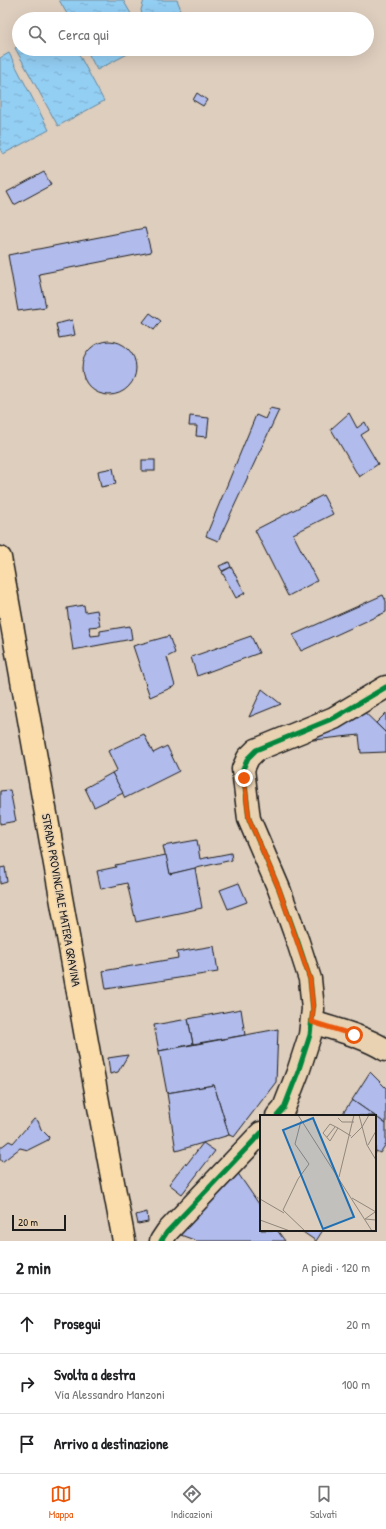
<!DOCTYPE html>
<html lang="it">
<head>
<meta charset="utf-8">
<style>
	:root { --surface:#fff; --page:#f6f6f6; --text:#202124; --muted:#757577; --line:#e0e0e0; --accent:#ea580c }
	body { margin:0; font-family:"Patrick Hand",sans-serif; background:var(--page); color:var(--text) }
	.scale { position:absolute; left:12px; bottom:10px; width:54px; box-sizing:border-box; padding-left:4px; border:2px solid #1c1c1c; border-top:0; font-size:11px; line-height:14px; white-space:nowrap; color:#1c1c1c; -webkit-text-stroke:3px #e9d2b2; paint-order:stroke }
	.stop { position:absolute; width:12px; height:12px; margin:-9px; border:3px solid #ea580c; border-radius:50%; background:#fff }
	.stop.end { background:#ea580c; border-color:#fff; box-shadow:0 1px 4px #0008 }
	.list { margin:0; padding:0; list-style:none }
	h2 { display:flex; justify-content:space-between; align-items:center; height:52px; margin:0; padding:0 16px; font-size:17px }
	h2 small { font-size:13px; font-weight:400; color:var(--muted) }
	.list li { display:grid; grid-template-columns:26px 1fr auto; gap:12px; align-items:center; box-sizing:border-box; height:60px; padding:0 16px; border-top:1px solid var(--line) }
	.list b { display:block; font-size:15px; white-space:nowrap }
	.list p { margin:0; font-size:13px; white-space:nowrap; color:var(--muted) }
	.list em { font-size:13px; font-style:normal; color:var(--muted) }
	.icon { flex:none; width:22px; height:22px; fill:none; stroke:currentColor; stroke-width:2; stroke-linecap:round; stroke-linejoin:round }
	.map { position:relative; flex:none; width:386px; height:1241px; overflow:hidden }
	.search { position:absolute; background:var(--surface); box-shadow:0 4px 16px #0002; left:12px; right:12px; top:12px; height:44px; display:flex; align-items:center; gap:10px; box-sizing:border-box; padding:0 14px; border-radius:22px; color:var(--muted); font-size:15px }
	.sheet { height:232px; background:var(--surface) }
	nav { display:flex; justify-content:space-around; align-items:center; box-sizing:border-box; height:56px; border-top:1px solid var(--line); background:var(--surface); font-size:11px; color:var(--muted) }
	nav a { display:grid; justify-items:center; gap:2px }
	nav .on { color:var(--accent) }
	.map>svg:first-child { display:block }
	.water { fill:url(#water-ripples); stroke:#63879d }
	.building { fill:#b1bced; stroke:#1c1c1c }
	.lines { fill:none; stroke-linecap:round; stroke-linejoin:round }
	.minor-casing { stroke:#1c1c1c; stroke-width:25 }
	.major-casing { stroke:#1c1c1c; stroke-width:25 }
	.minor { stroke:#e9d2b2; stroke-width:22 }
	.major { stroke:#faddab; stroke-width:22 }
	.cycleway-casing { stroke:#e9d2b2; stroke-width:8 }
	.cycleway { stroke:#00873e; stroke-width:5 }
	.route { stroke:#ea580c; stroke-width:5 }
	.labels { text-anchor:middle; stroke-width:3; stroke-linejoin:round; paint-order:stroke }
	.street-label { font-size:12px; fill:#1c1c1c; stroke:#e9d2b2 }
	.inset-road { fill:none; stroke:#90877d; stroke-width:1 }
	.view { fill:#1f6fb2; fill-opacity:0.15; stroke:#1f6fb2; stroke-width:2 }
	.inset-edge { fill:none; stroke:#1c1c1c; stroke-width:2 }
</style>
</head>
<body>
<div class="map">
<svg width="386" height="1241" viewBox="0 0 386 1241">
	<defs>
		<pattern id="water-ripples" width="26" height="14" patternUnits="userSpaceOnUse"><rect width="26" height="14" fill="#93cef3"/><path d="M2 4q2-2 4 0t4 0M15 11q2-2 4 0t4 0" fill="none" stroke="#7eb0d0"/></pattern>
	</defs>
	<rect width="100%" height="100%" fill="#decebe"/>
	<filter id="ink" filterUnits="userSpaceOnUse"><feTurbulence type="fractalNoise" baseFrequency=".025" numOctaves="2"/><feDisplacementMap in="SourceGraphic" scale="8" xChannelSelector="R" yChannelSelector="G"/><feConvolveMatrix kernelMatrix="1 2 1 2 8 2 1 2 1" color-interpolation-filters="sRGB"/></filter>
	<g filter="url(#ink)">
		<g class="water">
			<polygon points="59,0 123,0 134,19 70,19"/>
			<polygon points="144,0 177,0 180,7 178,18 143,19 141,10"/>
			<polygon points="19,46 19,49 76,49 104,101 58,126 15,48"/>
			<polygon points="86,49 137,49 97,70"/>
			<polygon points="9,53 49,130 3,154 0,149 0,58"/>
		</g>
		<g class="building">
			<polygon points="197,93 207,100 203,106 193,100"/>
			<polygon points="44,172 51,185 14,205 7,192"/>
			<polygon points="145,228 151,252 39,274 46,307 18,311 8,255"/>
			<polygon points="150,313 161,321 154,330 143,322"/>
			<polygon points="72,320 75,335 59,338 56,324"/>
			<circle cx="109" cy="368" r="27"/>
			<polygon points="270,408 279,410 218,541 206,536 256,415 265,419"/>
			<polygon points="349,413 357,428 365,422 369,430 361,435 378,464 359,477 331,429"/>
			<polygon points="190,416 209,418 207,437 196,436 197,426 189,426"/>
			<rect x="142" y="460" width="13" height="11"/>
			<polygon points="113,468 116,484 101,487 98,471"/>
			<polygon points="323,495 333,514 293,534 317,581 288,596 255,530"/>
			<polygon points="229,562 231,567 222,571 219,566"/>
			<polygon points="231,567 245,593 236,598 222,572"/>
			<polygon points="383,595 386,601 386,612 301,651 293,635"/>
			<polygon points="84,605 85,612 97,610 100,626 89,627 91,636 100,635 100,631 130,626 132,639 73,650 67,608"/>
			<polygon points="169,636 175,653 167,657 175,686 150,697 133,646"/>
			<polygon points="251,636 259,653 197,676 191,657"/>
			<polygon points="262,689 281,704 249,717"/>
			<polygon points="352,700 386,733 386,752 361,753 359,735 286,743"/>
			<polygon points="386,713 386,731 385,732 376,723"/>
			<polygon points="144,734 153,753 167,746 179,771 125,798 112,773 117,770 108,751"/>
			<polygon points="112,773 123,793 94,807 85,788"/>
			<polygon points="10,790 16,821 0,824 0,791"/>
			<polygon points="197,840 200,859 231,853 232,860 170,874 163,846"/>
			<polygon points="166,855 170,874 195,868 202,908 136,922 127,883 101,889 97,871 116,867 115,865"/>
			<polygon points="5,867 7,882 0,884 0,868"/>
			<polygon points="239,883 247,902 228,909 220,890"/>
			<polygon points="214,946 218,972 106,989 103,971 178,958 177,952"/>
			<polygon points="241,1009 245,1035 193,1044 188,1019"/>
			<polygon points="188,1019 193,1044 159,1051 154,1025"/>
			<polygon points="278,1029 276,1082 234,1137 229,1135 214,1085 167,1093 159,1051"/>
			<polygon points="128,1055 118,1072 110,1074 108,1058"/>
			<polygon points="370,1072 386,1088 386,1124 352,1100"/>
			<polygon points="214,1085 229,1135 176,1151 167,1093"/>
			<polygon points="352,1100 375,1116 341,1116"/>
			<polygon points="375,1116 386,1124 386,1144 380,1153 376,1151 375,1154"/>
			<polygon points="34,1119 38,1121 41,1129 49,1137 48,1140 28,1150 20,1148 2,1162 0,1159 0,1148 9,1141 13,1143"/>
			<polygon points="203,1143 215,1151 182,1194 169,1184 185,1163 186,1165"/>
			<polygon points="235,1169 261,1207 261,1230 277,1230 285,1241 197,1241 178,1234"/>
			<polygon points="147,1212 148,1222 138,1224 136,1215"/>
			<polygon points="300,1230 323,1230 316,1241"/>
		</g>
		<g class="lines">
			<defs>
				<g id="minor">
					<path d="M312,1022C337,1030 363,1036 386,1050"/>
					<polyline points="277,1116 284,1108 298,1072 310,1035 313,1009 310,979 298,942 279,889 249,819 243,769 248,758 256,750 334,718 386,687"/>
					<polyline points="161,1241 167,1232 261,1133"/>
				</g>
				<polyline id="major" points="0,558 90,1059 124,1241"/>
			</defs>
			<use href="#minor" class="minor-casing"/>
			<use href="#major" class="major-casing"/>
			<use href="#minor" class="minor"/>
			<use href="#major" class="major"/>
			<defs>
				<g id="cycleway">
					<polyline points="277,1116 284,1108 298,1072 310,1035 313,1009 310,979 298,942 279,889 249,819 243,769 248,758 256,750 334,718 386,687"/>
					<polyline points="161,1241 167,1232 261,1133"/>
				</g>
			</defs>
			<use href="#cycleway" class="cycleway-casing"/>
			<use href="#cycleway" class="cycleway"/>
		</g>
	</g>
	<g class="lines" filter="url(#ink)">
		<polyline class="route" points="244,778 249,819 279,889 310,979 313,1009 312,1022 354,1035"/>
	</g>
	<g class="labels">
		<g class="street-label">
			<text transform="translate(61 900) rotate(80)" y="4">STRADA PROVINCIALE MATERA GRAVINA</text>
		</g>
	</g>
	<g transform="translate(260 1115)">
		<rect width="116" height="116" fill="#decebe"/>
		<path class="inset-road" d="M38,0L112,116M99,0L107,30L116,45M78,3L82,7H94M41,6L35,29L49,49L38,64L23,95L45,116M78,13L70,26L63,18L70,9L78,13L91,21M67,22L75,12M91,23L102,12L109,0M108,30L116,16M79,62L94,0M92,83L116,97M0,84L24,98M115,97L105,104L116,105M0,105L30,116"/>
		<path class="view" d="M53,3L94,102L63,114L23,15Z"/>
		<rect width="116" height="116" class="inset-edge"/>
	</g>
</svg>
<div class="scale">20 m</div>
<div class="stop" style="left:354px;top:1035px"></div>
<div class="stop end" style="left:244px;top:778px"></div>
<div class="search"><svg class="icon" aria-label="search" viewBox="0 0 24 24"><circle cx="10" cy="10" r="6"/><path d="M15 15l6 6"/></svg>Cerca qui</div>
</div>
<section class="sheet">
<h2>2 min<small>A piedi · 120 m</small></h2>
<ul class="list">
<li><svg class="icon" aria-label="ahead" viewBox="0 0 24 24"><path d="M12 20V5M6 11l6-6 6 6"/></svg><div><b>Prosegui</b></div><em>20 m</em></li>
<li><svg class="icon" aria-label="right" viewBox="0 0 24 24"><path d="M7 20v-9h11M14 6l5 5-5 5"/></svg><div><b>Svolta a destra</b><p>Vía Alessandro Manzoni</p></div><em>100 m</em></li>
<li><svg class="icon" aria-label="arrive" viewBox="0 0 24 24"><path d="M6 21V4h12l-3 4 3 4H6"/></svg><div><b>Arrivo a destinazione</b></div></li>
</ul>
</section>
<nav>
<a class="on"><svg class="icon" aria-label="map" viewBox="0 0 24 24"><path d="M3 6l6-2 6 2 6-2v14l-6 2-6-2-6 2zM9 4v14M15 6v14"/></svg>Mappa</a>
<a><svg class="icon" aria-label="directions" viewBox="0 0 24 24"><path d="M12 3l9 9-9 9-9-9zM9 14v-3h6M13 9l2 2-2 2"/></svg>Indicazioni</a>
<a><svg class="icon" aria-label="saved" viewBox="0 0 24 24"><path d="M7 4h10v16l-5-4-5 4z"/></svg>Salvati</a>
</nav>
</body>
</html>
